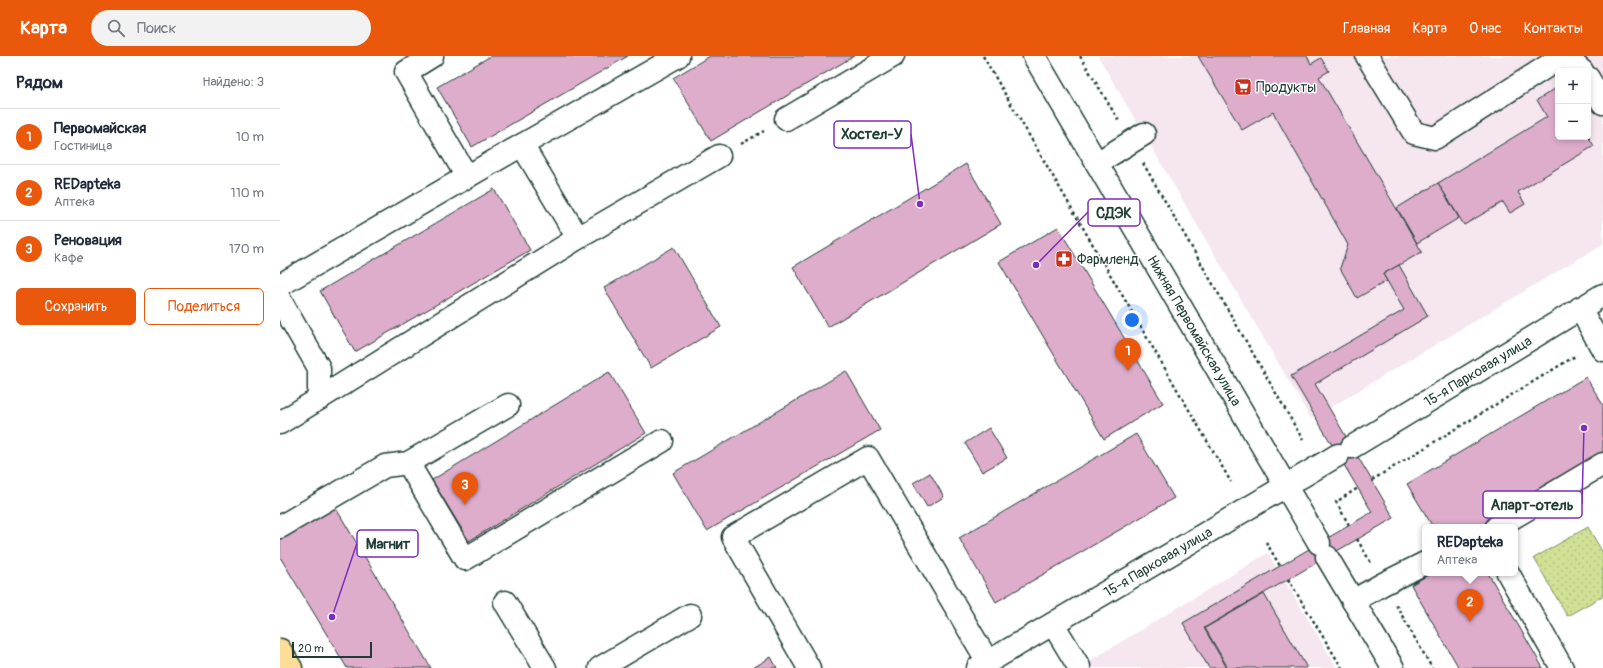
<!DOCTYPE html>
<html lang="ru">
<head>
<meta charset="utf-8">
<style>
	:root { --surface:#fff; --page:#f2f2f3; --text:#1f2937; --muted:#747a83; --line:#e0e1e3; --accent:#ea580c }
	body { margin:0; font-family:Pangolin,sans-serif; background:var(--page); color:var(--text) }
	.controls { position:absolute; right:12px; top:12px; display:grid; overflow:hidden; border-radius:6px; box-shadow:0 2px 6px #0003 }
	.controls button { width:36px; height:36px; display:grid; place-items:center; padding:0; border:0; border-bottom:1px solid var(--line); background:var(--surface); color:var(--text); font:20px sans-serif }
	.scale { position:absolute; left:12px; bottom:10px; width:80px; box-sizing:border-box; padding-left:4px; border:2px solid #1f3d34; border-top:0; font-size:11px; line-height:14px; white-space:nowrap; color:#1f3d34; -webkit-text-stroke:3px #fff; paint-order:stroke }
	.you { position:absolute; left:852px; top:264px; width:14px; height:14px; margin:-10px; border:3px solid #fff; border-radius:50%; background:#1a73e8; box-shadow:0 0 0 6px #1a73e833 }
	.badge { display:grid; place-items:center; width:26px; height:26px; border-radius:50%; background:var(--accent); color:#fff; font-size:13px; font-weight:700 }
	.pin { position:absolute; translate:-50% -33px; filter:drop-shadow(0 1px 2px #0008) }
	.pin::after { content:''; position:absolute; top:21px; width:14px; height:12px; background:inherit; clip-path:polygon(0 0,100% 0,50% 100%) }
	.popup { position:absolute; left:1142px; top:468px; width:96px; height:52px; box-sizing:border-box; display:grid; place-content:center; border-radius:6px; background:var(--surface); filter:drop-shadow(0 1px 3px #0005); font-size:13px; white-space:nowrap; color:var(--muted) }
	.popup b { font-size:15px; color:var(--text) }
	.popup::after { content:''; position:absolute; left:50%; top:100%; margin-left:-8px; border:8px solid transparent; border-top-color:var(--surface) }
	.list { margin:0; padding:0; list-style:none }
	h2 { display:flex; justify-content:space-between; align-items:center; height:52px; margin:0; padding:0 16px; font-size:17px }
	h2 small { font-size:13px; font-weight:400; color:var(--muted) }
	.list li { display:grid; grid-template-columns:26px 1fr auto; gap:12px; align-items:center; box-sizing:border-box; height:56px; padding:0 16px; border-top:1px solid var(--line) }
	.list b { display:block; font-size:15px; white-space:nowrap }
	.list p { margin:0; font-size:13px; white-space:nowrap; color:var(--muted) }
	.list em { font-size:13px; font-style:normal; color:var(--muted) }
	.actions { display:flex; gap:8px; padding:12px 16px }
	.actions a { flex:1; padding:9px 0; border:1px solid var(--accent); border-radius:6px; text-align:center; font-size:14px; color:var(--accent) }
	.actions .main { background:var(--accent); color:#fff }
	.icon { flex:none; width:22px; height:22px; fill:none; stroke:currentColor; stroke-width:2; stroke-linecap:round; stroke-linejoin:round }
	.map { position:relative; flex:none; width:1323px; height:612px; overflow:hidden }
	header { display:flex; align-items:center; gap:24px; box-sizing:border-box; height:56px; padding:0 20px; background:var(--accent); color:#fff }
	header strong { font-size:19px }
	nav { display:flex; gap:22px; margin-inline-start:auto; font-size:14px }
	.search { width:280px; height:36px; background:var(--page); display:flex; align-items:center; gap:10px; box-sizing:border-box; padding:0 14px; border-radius:22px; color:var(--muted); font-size:15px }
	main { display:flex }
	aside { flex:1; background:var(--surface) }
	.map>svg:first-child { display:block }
	.built { fill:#f5e6f0; fill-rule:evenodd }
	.green { fill:url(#green-dots); stroke:#788e64 }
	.building { fill:#dfadcc; stroke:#1f3d34 }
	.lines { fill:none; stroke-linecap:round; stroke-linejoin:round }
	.minor-casing { stroke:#1f3d34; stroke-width:25 }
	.major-casing { stroke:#1f3d34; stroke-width:25 }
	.path { stroke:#1f3d34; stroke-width:2.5; stroke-dasharray:3 3; stroke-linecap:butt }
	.minor { stroke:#fff; stroke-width:22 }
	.major { stroke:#fdde96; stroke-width:22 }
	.labels { text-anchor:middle; stroke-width:3; stroke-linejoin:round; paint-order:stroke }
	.poi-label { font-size:14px; fill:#1f3d34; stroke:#fff; text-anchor:start }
	.street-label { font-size:14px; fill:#1f3d34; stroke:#fff }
	.leader { fill:none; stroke:#7b2cbf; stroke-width:1.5 }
	.callout-dot { fill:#7b2cbf; stroke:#fff; stroke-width:1.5 }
	.callout { fill:#fff; stroke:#7b2cbf; stroke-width:1.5 }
	.callout-label { font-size:15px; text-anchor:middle; font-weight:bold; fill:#1f3d34 }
</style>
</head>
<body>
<header>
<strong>Карта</strong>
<div class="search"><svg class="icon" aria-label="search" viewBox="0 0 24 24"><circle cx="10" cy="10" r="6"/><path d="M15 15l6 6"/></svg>Поиск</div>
<nav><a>Главная</a><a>Карта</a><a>О нас</a><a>Контакты</a></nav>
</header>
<main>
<aside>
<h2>Рядом<small>Найдено: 3</small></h2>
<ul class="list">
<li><span class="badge">1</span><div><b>Первомайская</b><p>Гостиница</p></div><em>10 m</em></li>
<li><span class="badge">2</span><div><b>REDapteka</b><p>Аптека</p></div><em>110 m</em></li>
<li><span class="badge">3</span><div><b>Реновация</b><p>Кафе</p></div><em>170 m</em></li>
</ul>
<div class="actions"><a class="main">Сохранить</a><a>Поделиться</a></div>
</aside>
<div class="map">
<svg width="1323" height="612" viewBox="0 0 1323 612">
	<defs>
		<pattern id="green-dots" width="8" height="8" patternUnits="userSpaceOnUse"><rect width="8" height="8" fill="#d0e094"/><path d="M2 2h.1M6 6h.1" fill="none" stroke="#b2c180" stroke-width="1.8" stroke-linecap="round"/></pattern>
	</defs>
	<rect width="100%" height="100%" fill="#fff"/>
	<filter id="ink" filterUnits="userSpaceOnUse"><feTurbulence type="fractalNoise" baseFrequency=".025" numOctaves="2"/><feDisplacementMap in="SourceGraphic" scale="8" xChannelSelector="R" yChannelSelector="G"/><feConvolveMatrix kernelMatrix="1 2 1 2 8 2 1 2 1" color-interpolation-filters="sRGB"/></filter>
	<g filter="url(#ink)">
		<g class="built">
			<path d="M818,0H1323V188L1031,363ZM1278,15H1308V81H1278Z"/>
			<polygon points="988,497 1057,612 798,612"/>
		</g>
		<polygon class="green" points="1308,471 1323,497 1323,540 1287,560 1254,502"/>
		<g class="building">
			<polygon points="211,0 348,0 192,91 157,31"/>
			<polygon points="430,0 574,0 431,85 393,22"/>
			<polygon points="918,0 1027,0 1031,8 1041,2 1049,15 1039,21 1142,196 1103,218 1107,225 1077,242 1060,212 1068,189 993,56 962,74"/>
			<polygon points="1278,31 1278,81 1308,80 1314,90 1238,136 1245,148 1230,157 1223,146 1184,169 1158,127 1267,61 1257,44"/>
			<polygon points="686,108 721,168 548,271 513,211"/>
			<polygon points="1158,127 1179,162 1137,187 1117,152"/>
			<polygon points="214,133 250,194 75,296 40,235"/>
			<polygon points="778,171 883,347 824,383 719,206"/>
			<polygon points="394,191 441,271 371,312 324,232"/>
			<polygon points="1119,209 1148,260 1035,328 1114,462 924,572 947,612 929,612 903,567 1092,456 1011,320 1124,254 1103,218"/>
			<polygon points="566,315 600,374 427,475 393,417"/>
			<polygon points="329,316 366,377 189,485 152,424"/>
			<polygon points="1306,321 1323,349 1323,397 1199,471 1153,471 1127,428"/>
			<polygon points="709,372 727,402 702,416 685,387"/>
			<polygon points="856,378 894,442 716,546 679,482"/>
			<polygon points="650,417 664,441 647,451 633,427"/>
			<polygon points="54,449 151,612 67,612 0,501 0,481"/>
			<polygon points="1151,517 1208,517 1263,612 1179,612 1131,529"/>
			<polygon points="984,538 1027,612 948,612 925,572"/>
			<polygon points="491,601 497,612 473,612"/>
		</g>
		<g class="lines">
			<defs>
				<g id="minor">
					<polyline points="152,0 126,16 187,121"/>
					<path id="s1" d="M754,0L1039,487"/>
					<polyline points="1087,0 1134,77 1155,82 1280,2 1288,3 1302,15"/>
					<polyline points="1308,22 1323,47"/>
					<polyline points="506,63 613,0"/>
					<polyline points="242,89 398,0"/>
					<polyline points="817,107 864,78"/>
					<polyline points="298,182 439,100"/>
					<polyline points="0,229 242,89 298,182 0,367"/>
					<polyline points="0,244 39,312 39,343"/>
					<polyline points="1300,252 1323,294"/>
					<path id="s2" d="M1072,391L1323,239"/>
					<polyline points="128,407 185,503 382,385"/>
					<polyline points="0,471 105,410 128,407 228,349"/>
					<polyline points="1217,471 1323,408"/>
					<polyline points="1047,501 1113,612"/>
					<polyline points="1228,517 1282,612"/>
					<polyline points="1073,545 1103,528 1145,507"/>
					<polyline points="225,546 265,612"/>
					<polyline points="773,568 799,611"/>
					<polyline points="320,612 410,559"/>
					<polyline points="529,612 453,481 588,402 708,606"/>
					<path id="s3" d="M698,612L1058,399"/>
				</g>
				<polyline id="major" points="0,594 11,612"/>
			</defs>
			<use href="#minor" class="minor-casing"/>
			<use href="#major" class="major-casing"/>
			<g class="path">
				<polyline points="703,0 951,426"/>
				<polyline points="800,0 839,65"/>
				<polyline points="461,88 484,75"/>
				<polyline points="863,107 1023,384"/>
				<polyline points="1092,424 1297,299"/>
				<polyline points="1069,469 1056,446 1078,432"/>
				<polyline points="1077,483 1091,507"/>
				<polyline points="986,486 1000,510"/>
				<polyline points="1008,523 1062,612"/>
				<polyline points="1116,549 1152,612"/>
			</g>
			<use href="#minor" class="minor"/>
			<use href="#major" class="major"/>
		</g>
	</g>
	<defs>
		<symbol id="supermarket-square" viewBox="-11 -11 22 22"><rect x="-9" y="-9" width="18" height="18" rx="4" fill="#c8321e" stroke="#fff"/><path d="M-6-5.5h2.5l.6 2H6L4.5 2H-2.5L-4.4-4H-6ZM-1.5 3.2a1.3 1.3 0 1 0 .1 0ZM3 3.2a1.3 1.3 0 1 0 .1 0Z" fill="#fff"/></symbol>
		<symbol id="pharmacy-square" viewBox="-11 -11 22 22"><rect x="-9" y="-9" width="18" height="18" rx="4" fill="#c8321e" stroke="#fff"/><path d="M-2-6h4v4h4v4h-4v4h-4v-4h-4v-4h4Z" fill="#fff"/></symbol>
	</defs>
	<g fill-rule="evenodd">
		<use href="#supermarket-square" x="953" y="21" width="20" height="20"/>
		<use href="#pharmacy-square" x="774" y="193" width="20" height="20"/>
	</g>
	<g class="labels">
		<g class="poi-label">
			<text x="976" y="36">Продукты</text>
			<text x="797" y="208">Фармленд</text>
		</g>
		<g class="street-label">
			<text dy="5" stroke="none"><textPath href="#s1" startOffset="318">Нижняя Первомайская улица</textPath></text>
			<text dy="5" stroke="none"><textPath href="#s2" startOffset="147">15-я Парковая улица</textPath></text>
			<text dy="5" stroke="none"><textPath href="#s3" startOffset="209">15-я Парковая улица</textPath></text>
		</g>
	</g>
	<path class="leader" d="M640 148L631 78M756 209L808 156M1304 372L1302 448M52 561L77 487"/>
	<g class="callout-dot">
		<circle cx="640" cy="148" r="4"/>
		<circle cx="756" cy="209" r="4"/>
		<circle cx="1304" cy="372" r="4"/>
		<circle cx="52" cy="561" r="4"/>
	</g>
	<g class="callout">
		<rect x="554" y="65" width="77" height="27" rx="4"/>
		<rect x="808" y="143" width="52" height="27" rx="4"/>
		<rect x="1203" y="435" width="99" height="27" rx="4"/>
		<rect x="77" y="474" width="61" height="27" rx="4"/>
	</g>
	<g class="callout-label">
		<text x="592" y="83">Хостел-У</text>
		<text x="834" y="162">СДЭК</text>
		<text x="1252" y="454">Апарт-отель</text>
		<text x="108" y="493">Магнит</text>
	</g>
</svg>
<div class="controls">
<button>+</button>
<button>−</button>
</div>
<div class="scale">20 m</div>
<div class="you"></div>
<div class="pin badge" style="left:848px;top:315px">1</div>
<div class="pin badge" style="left:1190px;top:566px">2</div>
<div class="popup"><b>REDapteka</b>Аптека</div>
<div class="pin badge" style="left:185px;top:449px">3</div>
</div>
</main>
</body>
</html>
